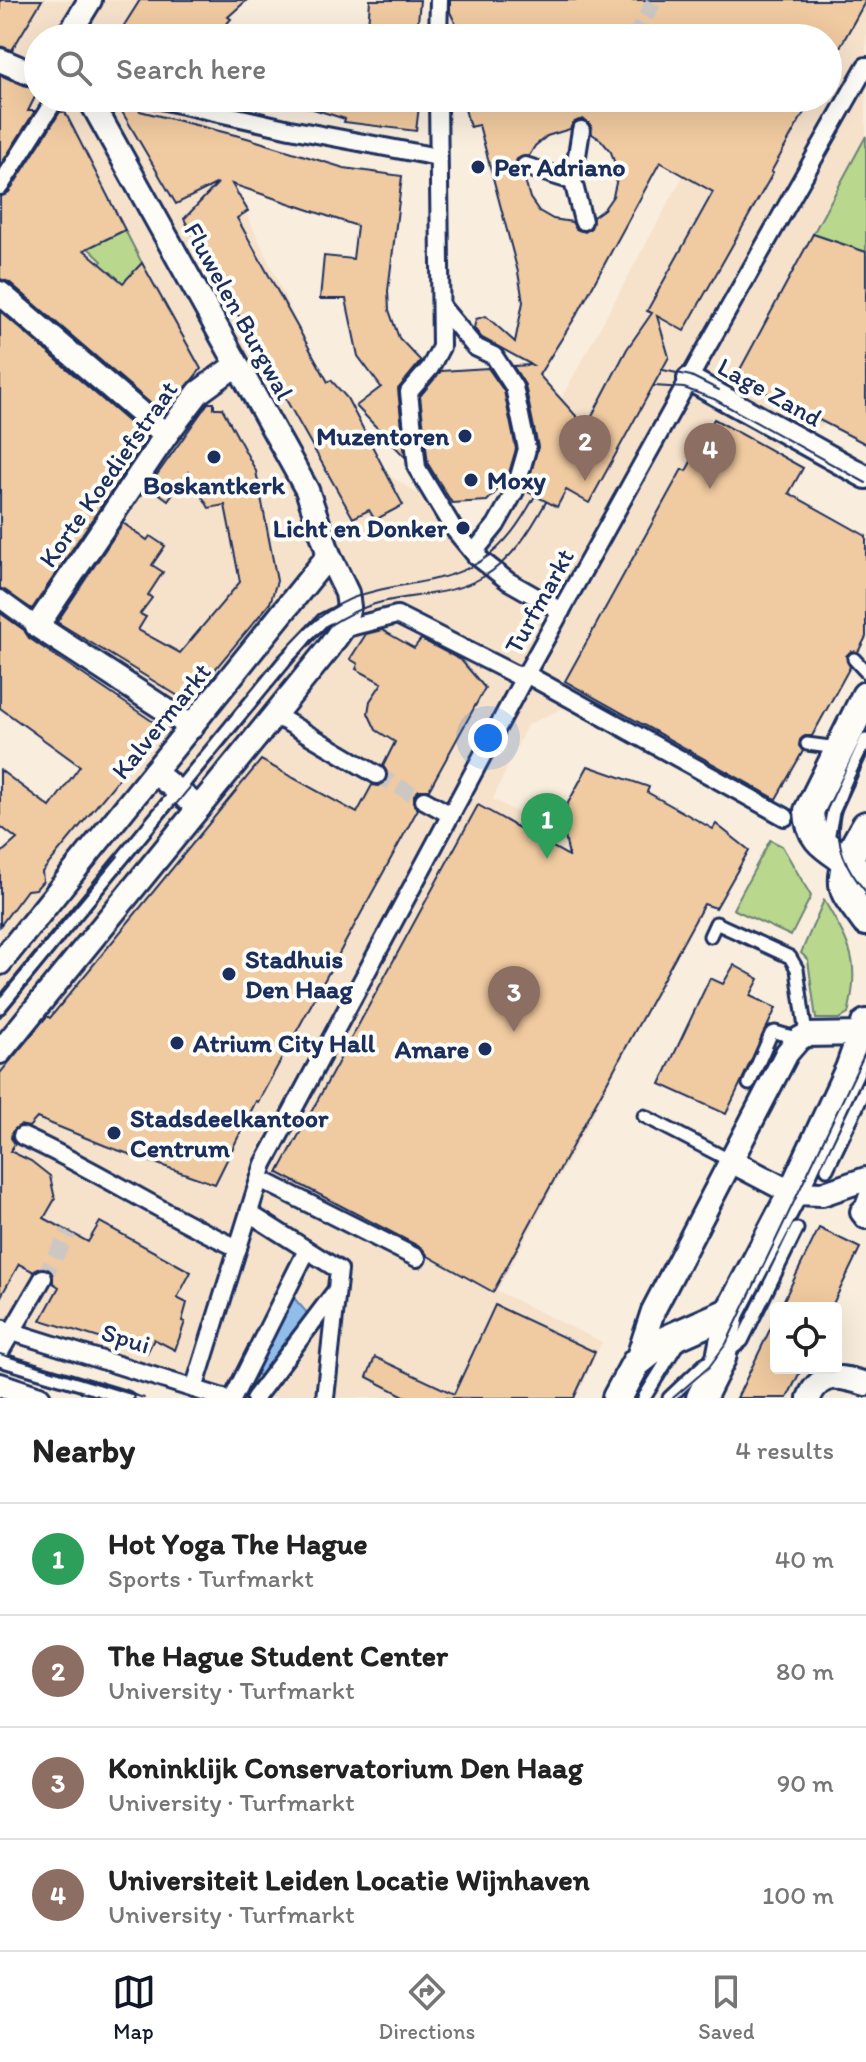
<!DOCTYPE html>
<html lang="en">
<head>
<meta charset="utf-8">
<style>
	:root { --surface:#fff; --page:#f6f6f6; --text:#222; --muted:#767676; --line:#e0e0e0; --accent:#111827 }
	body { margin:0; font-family:Itim,sans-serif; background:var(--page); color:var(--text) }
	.controls { position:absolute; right:24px; bottom:24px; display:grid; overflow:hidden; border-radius:8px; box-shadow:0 8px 32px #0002 }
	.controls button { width:72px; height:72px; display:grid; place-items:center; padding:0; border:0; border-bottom:2px solid var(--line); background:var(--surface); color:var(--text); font:40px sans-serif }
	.you { position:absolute; left:488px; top:738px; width:28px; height:28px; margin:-20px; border:6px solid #fff; border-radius:50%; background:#1a73e8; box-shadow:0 0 0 12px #1a73e833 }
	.badge { display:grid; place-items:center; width:52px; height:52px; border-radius:50%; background:var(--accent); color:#fff; font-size:26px; font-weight:700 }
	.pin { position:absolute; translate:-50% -66px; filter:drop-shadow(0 2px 4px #0008) }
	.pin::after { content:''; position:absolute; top:42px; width:28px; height:24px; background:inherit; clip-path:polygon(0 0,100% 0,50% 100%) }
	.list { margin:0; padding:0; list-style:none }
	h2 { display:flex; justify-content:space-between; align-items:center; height:104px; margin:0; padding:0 32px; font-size:34px }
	h2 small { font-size:26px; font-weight:400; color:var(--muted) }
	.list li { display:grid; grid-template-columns:52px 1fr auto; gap:24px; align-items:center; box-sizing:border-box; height:112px; padding:0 32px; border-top:2px solid var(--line) }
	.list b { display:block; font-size:30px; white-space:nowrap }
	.list p { margin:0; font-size:26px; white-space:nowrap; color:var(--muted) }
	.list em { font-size:26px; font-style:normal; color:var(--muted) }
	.icon { flex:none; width:44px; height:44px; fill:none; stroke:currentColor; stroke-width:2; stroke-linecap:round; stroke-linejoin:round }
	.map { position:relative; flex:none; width:866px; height:1398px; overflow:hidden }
	.search { position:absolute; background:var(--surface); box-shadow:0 8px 32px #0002; left:24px; right:24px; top:24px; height:88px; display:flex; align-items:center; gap:20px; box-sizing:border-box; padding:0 28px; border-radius:44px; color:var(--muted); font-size:30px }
	.sheet { height:552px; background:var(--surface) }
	nav { display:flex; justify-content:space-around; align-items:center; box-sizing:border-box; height:112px; border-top:2px solid var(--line); background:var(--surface); font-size:22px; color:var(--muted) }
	nav a { display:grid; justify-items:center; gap:4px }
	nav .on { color:var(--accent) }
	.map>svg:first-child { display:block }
	.built { fill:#f6e2cb }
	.green { fill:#bad78e; stroke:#6a8376; stroke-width:2 }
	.water { fill:#91bdea; stroke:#6284b2; stroke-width:2 }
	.building { fill:#f0caa0; stroke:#1b2f5e; stroke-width:2; fill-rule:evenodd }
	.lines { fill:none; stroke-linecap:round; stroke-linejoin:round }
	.pedestrian-tunnel { stroke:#cdc7c4; stroke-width:16; stroke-dasharray:16 8; stroke-linecap:butt }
	.service-casing { stroke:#1b2f5e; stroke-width:17 }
	.pedestrian-casing { stroke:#1b2f5e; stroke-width:22 }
	.minor-casing { stroke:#1b2f5e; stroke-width:28 }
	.tertiary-casing { stroke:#1b2f5e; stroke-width:34 }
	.service { stroke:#fdfcf7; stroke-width:11 }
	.pedestrian { stroke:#fdfcf7; stroke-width:16 }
	.minor { stroke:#fdfcf7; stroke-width:22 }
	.tertiary { stroke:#fdfcf7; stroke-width:28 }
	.tram { stroke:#1b2f5e; stroke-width:2 }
	.poi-dot { fill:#1b2f5e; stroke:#fdfcf7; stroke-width:3 }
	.labels { text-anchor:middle; stroke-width:8; stroke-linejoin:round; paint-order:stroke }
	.poi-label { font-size:26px; font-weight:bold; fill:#1b2f5e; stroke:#fdfcf7; text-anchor:start }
	.street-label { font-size:26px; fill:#1b2f5e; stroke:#fdfcf7 }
</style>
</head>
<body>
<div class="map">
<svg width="866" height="1398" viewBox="0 0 866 1398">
	<rect width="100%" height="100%" fill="#f9eddd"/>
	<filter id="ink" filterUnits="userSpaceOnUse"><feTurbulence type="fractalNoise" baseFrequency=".0125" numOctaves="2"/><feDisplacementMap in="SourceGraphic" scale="16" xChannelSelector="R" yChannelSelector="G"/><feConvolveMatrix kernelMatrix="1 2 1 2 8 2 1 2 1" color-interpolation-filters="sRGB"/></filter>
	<g filter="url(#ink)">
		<polygon class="built" points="0,0 164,0 165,38 38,38 38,98 193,98 358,455 485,537 726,98 828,98 828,38 866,0 866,136 807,244 866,276 866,353 826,425 757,453 591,695 527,725 493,799 695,911 586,1128 497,1291 602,1342 576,1398 256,1398 0,1324 0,926 26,890 36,889 43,881 42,871 155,723 0,610"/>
		<g class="green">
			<polygon points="866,136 866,252 813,234"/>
			<polygon points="125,230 142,263 116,291 94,272 102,261 85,245 94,245"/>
			<polygon points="770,840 782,846 811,896 791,936 733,909"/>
			<path d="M824,900C850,945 861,960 848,1014L839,1019H816L808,960L801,953Z"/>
		</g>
		<polygon class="water" points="293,1297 309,1315 263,1376 254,1374"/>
		<g class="building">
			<polygon points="0,0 42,0 12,50 0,46"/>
			<polygon points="140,0 247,0 228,17 231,19 223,28 231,38 116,38"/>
			<polygon points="370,0 420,0 418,22 413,38 373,38 374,28 368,27"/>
			<polygon points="450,0 866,0 828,69 828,38 462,38 450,12"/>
			<polygon points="0,75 38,91 28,111 35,111 0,166"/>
			<polygon points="114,98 127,98 140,111 247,138 344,168 402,176 388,291 389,310 399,338 421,361 398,389 405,457 356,406 381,387 358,356 346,299 320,299 324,256 353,259 357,226 232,184 248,211 237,218 328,382 331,380 347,398 403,505 375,520 369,510 353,518 184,219 218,183 176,204"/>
			<polygon points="291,98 420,98 416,131 344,122 345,119 291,102"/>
			<path d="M462,98H812L771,172L773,173L684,331L657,316L669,357L589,503L566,490L557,507L526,491L538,447L525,385L513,366L532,365L482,338L474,328L476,319L486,316L515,342L523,302L518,272L479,125L470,127ZM583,119L591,125L592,134L601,140L611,152L618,174L613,196L604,209L593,217L591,228L585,232L576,229L572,222L553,219L539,211L530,198L524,177L518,174L514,168L517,159L529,156L535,146L547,136L570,129L573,123ZM660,162L713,192L647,311L652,313L627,349L586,427L539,375L579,311Z"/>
			<polygon points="60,112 65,112 125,230 84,250 123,283 142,263 201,369 164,415 9,282 0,279 0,197 9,192"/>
			<polygon points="813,234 866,252 866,444 736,377"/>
			<polygon points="0,311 147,438 32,609 0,588"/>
			<polygon points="488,368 504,391 516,449 507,480 487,501 452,503 428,464 420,396 441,371"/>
			<polygon points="208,403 214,403 214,408 222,408 256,471 277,581 270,603 188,702 57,622 123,523 147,540 150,536 165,546 152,565 163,572 148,595 152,598 140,614 146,617 138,630 180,653 240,582 225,505 209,508 188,472 168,500 149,486"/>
			<polygon points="714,419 803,468 789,493 866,536 866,637 858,652 851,651 846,656 850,667 812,736 804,736 800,740 799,746 803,751 776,799 565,681 682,469 686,471"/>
			<polygon points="0,613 24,630 29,638 155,723 156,727 113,786 42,872 43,881 36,889 27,890 0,926 0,854 17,839 0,826 0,770 50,807 80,766 0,708"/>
			<polygon points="382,630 414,648 421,639 461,660 485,688 429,790 419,790 414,795 414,805 418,809 258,1102 256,1101 215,1184 106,1146 37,1118 29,1127 20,1125 12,1132 11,1138 15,1144 10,1151 31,1161 50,1176 55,1199 44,1218 88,1242 100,1222 191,1272 177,1298 187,1303 182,1321 185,1322 175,1350 154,1339 147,1353 41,1320 59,1287 53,1283 53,1273 48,1268 38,1268 34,1272 19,1264 0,1298 0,1073 47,1016 50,1018 261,760 357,813 372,785 378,786 386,781 388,774 383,766 395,742 376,730 368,713 370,701 382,683 356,669 358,664 350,659 366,634"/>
			<polygon points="588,766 649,787 647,792 713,829 716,824 749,850 716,908 704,904 493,1292 428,1256 422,1248 278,1173 478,805 569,856 561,816"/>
			<polygon points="734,965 759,979 750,996 776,1008 726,1114 660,1084 710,978 723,984"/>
			<polygon points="819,1228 860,1248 831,1308 780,1308"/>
			<polygon points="495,1305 595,1352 574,1398 408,1398 367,1377 375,1357 454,1394"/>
			<polygon points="776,1317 776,1368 802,1368 787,1398 737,1398"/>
		</g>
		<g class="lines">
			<g class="pedestrian-tunnel">
				<polyline points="634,38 655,0"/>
				<polyline points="377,775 424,800"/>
				<polyline points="43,1278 69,1232"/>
			</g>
			<defs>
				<g id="service">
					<polyline points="854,659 866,672"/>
					<polyline points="807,744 830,747"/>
					<polyline points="827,844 833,812 866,740"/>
					<polyline points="710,936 716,923 790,957 797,969 806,1035"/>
					<polyline points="0,1007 285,660 323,620 347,608"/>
					<polyline points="749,1084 771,1034 775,1032 799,1039"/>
					<polyline points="644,1116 731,1161"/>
					<polyline points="827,1169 866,1088"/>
					<polyline points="862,1212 861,1207 866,1193"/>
					<polyline points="728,1352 742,1341 797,1229"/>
					<polyline points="0,1360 127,1398"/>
					<polyline points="644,1398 678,1343"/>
					<polyline points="669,1398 706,1363"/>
				</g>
				<g id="pedestrian">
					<polyline points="438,38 439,0"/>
					<polyline points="152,98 290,129 438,157"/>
					<polyline points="438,98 441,347 430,368 409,392 417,468 453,528 476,556 508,581 561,611"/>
					<polyline points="525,166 573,181 581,130"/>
					<polyline points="573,181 583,221"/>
					<polyline points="0,186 56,98"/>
					<polyline points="441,306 475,347 494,356 514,387 527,449 515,491 496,525 479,546 476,556"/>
					<polyline points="0,599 37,626"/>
					<polyline points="342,629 397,615 516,675 526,674 785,817"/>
					<polyline points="275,715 377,775"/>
					<polyline points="424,800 451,815"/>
					<path d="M22,1136C96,1169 164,1215 238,1248"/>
					<polyline points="260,1179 417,1258"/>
					<polyline points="249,1213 339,1270 325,1398"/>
					<polyline points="0,1328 223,1398"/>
					<polyline points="0,1352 43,1278"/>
					<polyline points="194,1389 264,1164 526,674 698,363 866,66"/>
					<polyline points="233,1398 307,1250"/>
					<polyline points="255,1398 336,1291"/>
				</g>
				<g id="minor">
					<polyline points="67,38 90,0"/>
					<polyline points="0,60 38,76"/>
					<polyline points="0,293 166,435"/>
					<polyline points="689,379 866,477"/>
					<polyline points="192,727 37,626 166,435 199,392 236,365"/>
					<polyline points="154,772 199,808"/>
					<polyline points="0,963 329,555"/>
					<polyline points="0,1052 328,649 342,629 349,607 347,593 329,555 307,490 89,98"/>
					<polyline points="731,1161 792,1193 822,1194 866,1179"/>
					<polyline points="862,1212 866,1217"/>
					<polyline points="636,1363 653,1311 787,1053 799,1039 806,1035 862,1034"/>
					<polyline points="0,1385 39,1398"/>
					<path d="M809,1398C820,1370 843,1377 866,1384"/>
				</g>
				<g id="tertiary">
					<path d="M866,696L809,811C810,840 827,847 847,861C854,867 860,874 866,880"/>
					<path d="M866,826C856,844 836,873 847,894C852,903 860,912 866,921"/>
					<polyline points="617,1398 636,1363 662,1342 730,1312"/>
					<polyline points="701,1398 721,1358 730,1312 790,1198 850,1069 866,1024"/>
				</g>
			</defs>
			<use href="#service" class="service-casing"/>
			<use href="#pedestrian" class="pedestrian-casing"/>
			<use href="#minor" class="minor-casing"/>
			<use href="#tertiary" class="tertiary-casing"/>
			<use href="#service" class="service"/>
			<use href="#pedestrian" class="pedestrian"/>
			<use href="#minor" class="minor"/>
			<use href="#tertiary" class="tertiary"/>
			<g class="tram">
				<polyline points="663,370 691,376 719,390"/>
				<polyline points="654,386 684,388 714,399 866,483"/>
				<path d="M284,651C308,623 338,599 375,591C411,582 448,582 481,561C506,545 521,521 535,496"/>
				<path d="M866,753C839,807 822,841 866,892"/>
				<polyline points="0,997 118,856"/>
				<path d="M0,1017L316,635C336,620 358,608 382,602C416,594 453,595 483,577C513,559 530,531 546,502"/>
				<polyline points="0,1354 144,1398"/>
				<polyline points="673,1398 709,1367 726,1344 866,1051"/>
			</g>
		</g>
	</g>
	<g class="poi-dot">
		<circle cx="478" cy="167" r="8"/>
		<circle cx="465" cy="436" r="8"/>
		<circle cx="214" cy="457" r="8"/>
		<circle cx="471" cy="480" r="8"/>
		<circle cx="463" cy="528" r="8"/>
		<circle cx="229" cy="974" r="8"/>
		<circle cx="177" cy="1043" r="8"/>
		<circle cx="485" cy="1049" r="8"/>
		<circle cx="114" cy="1133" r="8"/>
	</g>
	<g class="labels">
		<g class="poi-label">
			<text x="494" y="176">Per Adriano</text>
			<text x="449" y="445" text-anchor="end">Muzentoren</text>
			<text x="487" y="489">Moxy</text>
			<text x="214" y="494" text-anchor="middle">Boskantkerk</text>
			<text x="447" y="537" text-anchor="end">Licht en Donker</text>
			<text x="245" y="968">Stadhuis<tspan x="245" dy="30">Den Haag</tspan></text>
			<text x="193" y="1052">Atrium City Hall</text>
			<text x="469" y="1058" text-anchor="end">Amare</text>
			<text x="130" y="1127">Stadsdeelkantoor<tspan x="130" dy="30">Centrum</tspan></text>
		</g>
		<g class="street-label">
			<text transform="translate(239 311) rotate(61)" y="9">Fluwelen Burgwal</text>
			<text transform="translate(770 392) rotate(29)" y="9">Lage Zand</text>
			<text transform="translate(108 474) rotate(-55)" y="9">Korte Koediefstraat</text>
			<text transform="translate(539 601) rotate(-61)" y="9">Turfmarkt</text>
			<text transform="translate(161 721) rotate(-51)" y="9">Kalvermarkt</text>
			<text transform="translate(126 1338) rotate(17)" y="9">Spui</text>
		</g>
	</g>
</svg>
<div class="controls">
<button><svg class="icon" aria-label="locate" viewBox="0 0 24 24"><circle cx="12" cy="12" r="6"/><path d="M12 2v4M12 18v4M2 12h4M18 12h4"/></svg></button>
</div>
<div class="you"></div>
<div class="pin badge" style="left:547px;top:859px;background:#2e9e5b">1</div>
<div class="pin badge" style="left:585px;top:481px;background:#8d6e63">2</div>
<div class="pin badge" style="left:514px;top:1032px;background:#8d6e63">3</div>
<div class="pin badge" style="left:710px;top:489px;background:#8d6e63">4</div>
<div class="search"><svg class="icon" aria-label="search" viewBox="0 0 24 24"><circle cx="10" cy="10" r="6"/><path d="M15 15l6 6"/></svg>Search here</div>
</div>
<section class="sheet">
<h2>Nearby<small>4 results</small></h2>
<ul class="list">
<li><span class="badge" style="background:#2e9e5b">1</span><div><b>Hot Yoga The Hague</b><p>Sports · Turfmarkt</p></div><em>40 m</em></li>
<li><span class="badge" style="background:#8d6e63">2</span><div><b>The Hague Student Center</b><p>University · Turfmarkt</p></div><em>80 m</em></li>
<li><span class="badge" style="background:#8d6e63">3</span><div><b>Koninklijk Conservatorium Den Haag</b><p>University · Turfmarkt</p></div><em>90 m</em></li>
<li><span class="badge" style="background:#8d6e63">4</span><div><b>Universiteit Leiden Locatie Wijnhaven</b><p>University · Turfmarkt</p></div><em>100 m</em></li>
</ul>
</section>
<nav>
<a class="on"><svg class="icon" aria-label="map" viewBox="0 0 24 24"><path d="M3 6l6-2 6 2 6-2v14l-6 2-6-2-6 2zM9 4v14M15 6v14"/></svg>Map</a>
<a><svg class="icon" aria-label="directions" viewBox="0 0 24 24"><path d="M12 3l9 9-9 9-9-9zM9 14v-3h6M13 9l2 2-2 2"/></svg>Directions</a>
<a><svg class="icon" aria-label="saved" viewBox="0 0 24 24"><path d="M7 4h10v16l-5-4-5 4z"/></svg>Saved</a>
</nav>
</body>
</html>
